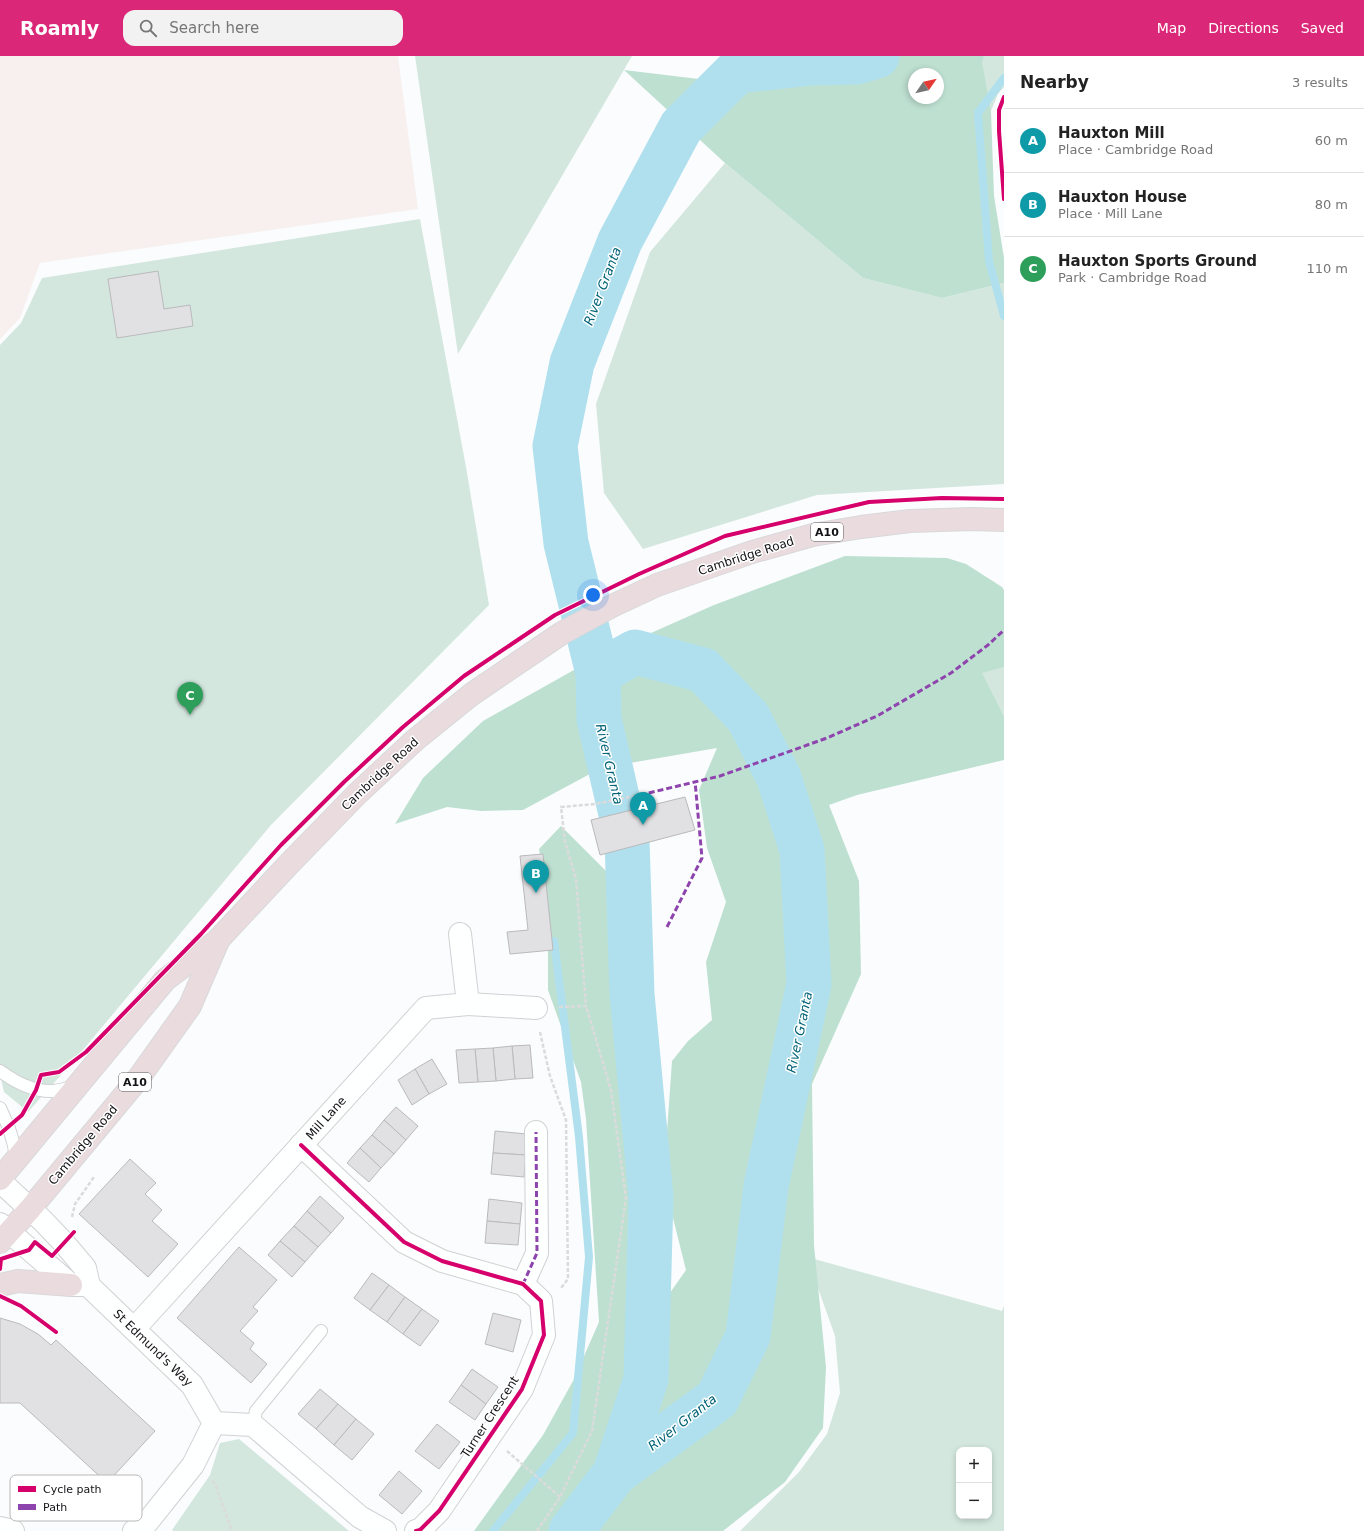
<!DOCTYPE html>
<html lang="en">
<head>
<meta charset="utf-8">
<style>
	:root { --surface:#fff; --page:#f2f2f2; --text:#222; --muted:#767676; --line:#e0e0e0; --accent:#db2777 }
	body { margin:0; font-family:"DejaVu Sans",sans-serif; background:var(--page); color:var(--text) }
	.controls { position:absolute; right:12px; bottom:12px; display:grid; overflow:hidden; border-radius:8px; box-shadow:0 2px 6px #0003 }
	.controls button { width:36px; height:36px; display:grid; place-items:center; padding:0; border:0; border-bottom:1px solid var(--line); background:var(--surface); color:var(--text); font:20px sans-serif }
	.compass { position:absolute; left:908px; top:12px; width:36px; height:36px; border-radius:50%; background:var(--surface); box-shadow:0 2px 6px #0003; rotate:56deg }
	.you { position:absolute; left:593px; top:539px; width:14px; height:14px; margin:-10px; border:3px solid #fff; border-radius:50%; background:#1a73e8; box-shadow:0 0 0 6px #1a73e833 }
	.badge { display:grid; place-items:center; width:26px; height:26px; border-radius:50%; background:var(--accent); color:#fff; font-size:13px; font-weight:700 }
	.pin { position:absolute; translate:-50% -33px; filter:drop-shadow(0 1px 2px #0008) }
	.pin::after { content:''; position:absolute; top:21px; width:14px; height:12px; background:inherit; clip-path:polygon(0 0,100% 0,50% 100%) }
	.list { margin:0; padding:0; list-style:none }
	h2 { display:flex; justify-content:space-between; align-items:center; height:52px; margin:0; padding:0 16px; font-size:17px }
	h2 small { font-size:13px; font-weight:400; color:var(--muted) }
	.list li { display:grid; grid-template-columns:26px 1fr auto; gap:12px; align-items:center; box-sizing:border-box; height:64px; padding:0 16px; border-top:1px solid var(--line) }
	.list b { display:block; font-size:15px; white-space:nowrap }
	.list p { margin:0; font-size:13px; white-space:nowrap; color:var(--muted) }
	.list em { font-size:13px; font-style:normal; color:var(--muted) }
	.icon { flex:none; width:22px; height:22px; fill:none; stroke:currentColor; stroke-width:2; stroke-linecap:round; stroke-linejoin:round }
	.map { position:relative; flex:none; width:1004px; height:1475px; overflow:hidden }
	header { display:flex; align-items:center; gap:24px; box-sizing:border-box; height:56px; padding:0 20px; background:var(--accent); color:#fff }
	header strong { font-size:19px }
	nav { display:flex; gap:22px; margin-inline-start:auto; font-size:14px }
	.search { width:280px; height:36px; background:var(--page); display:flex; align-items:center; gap:10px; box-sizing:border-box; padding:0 14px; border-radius:12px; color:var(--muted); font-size:15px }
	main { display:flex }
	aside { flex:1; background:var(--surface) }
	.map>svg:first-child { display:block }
	.industrial { fill:#f7f0ee }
	.green { fill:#d3e7de; fill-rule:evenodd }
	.forest { fill:#bee0d1; fill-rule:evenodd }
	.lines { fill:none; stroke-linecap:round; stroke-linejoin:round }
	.stream { stroke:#b0e0ee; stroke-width:8 }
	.river { stroke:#b0e0ee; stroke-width:45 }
	.building { fill:#e1e1e3; stroke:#bababc }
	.service-casing { stroke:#d0d1d3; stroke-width:14 }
	.minor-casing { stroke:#d0d1d3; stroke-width:24 }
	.trunk-casing { stroke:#d8d8da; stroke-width:24 }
	.path { stroke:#dbdbdb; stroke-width:2.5; stroke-dasharray:4 2; stroke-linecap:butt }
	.service { stroke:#feffff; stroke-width:12 }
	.minor { stroke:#feffff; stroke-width:22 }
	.trunk { stroke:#eadcde; stroke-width:22 }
	.quiet { stroke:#8e44ad; stroke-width:3; stroke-dasharray:6 3; stroke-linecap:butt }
	.cycleway-casing { stroke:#fff; stroke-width:6 }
	.cycleway { stroke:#d6006c; stroke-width:4 }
	.labels { text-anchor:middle; stroke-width:3; stroke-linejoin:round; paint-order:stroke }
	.shield { fill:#fff; stroke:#5a5a5d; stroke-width:1 }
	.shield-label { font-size:11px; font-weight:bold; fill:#131317 }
	.street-label { font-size:12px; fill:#131317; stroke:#fff }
	.water-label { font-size:13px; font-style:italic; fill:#006376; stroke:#fff }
	.key { fill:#fff; stroke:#b8b8b9; stroke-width:1 }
	.key-label { font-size:11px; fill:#131317 }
</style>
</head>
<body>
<header>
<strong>Roamly</strong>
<div class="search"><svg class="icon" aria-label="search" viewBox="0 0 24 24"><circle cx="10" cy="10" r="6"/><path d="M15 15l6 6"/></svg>Search here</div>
<nav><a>Map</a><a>Directions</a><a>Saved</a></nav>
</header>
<main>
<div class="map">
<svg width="1004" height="1475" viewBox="0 0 1004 1475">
	<rect width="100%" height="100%" fill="#fbfcfe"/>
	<polygon class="industrial" points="0,0 398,0 418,153 40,207 20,262 0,283"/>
	<g class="green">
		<polygon points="415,0 632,0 458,298"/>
		<polygon points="984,0 1004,0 1004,31 998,38 991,55 981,6"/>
		<polygon points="725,107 863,222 942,242 1004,227 1004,428 817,439 643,493 604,437 596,348 650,196"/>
		<polygon points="420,163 466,411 489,549 271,769 77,1001 28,1056 4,1036 0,1019 0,289 21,267 42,222"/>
		<polygon points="1004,611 1004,660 981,616"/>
		<path d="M807,1201L1002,1255L1004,1250V1475H740L799,1416L827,1378L840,1337L835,1280ZM959,1394H989V1460H959Z"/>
		<polygon points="239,1383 349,1475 173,1475 172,1474 210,1419 220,1387"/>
	</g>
	<g class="forest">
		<path d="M791,0H984L982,6L991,55L994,140L1004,202V227L942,242L863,222L725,107L624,14L699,23L728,7ZM914,18H938V42H914Z"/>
		<polygon points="845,500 947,502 966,508 1002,531 1004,534 1004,611 982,617 1004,660 1004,704 857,739 829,749 859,825 861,918 812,1028 814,1189 826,1311 823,1372 785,1426 723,1475 474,1475 543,1379 573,1325 599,1266 586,1063 581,1026 548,934 548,846 539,793 561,770 607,816 648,834 628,908 656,967 634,1108 638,1149 637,1216 658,1254 686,1214 671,1154 666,1090 672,1005 688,985 712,964 706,906 726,846 707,792 699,734 717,692 601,712 523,754 481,755 447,751 395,768 423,722 483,665 597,601 714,549"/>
	</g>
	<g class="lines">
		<g class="stream">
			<polyline points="1004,22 978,57 989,205 1004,260"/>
			<polyline points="493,1475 573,1377 589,1201 579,1081 554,885"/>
		</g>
		<g class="river">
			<polyline points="598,617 635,596 703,614 748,661 779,722 802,794 809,928 766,1130 748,1280 717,1343 615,1417"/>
			<polyline points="571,1475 615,1417 646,1323 651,1141 632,938 627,784 599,663 598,617 566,487 555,390 572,307 620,185 681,71 737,15 811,7 857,6 877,0"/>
		</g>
	</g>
	<g class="building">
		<polygon points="158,215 164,253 190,249 193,270 117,282 108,223"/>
		<polygon points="685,741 695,774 600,799 591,764"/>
		<polygon points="543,798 553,894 510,898 507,876 528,874 520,800"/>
		<polygon points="530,989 533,1022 515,1023 512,990"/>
		<polygon points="512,990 515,1023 496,1025 493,992"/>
		<polygon points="493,992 496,1025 478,1026 475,993"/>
		<polygon points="475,993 478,1026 459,1027 456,994"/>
		<polygon points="432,1003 447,1028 429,1038 415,1013"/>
		<polygon points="415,1013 429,1038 412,1049 398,1024"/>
		<polygon points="396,1051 418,1070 406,1084 384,1064"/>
		<polygon points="384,1064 406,1084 394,1098 372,1079"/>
		<polygon points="495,1075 527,1078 526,1099 493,1097"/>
		<polygon points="372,1079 394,1098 381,1112 360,1092"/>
		<polygon points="360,1092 381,1112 369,1126 347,1107"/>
		<polygon points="493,1097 526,1099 524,1121 491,1118"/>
		<polygon points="130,1103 156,1127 145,1138 162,1154 152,1165 178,1188 148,1221 79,1158"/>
		<polygon points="320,1140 344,1162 331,1177 307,1155"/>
		<polygon points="489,1143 522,1147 520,1168 487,1165"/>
		<polygon points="307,1155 331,1177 318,1191 294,1170"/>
		<polygon points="487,1165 520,1168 518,1189 485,1187"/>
		<polygon points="294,1170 318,1191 305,1206 280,1185"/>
		<polygon points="280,1185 305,1206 292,1221 268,1199"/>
		<polygon points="239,1191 277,1224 253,1251 258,1255 240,1275 254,1287 250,1293 267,1308 251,1327 177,1262"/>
		<polygon points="372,1217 389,1229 370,1254 354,1242"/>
		<polygon points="389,1229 405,1241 387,1266 370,1254"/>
		<polygon points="405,1241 422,1253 403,1278 387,1266"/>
		<polygon points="422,1253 439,1265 420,1290 403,1278"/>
		<polygon points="493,1257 521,1264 513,1296 485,1288"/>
		<polygon points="0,1262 20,1268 38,1278 51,1289 56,1284 155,1375 107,1427 20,1347 0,1347"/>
		<polygon points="472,1313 498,1331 486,1348 461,1329"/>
		<polygon points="461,1329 486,1348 475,1364 449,1346"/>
		<polygon points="320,1333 338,1348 316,1373 298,1358"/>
		<polygon points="338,1348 356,1363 334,1389 316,1373"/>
		<polygon points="356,1363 374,1378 352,1404 334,1389"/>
		<polygon points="437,1368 460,1386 439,1413 415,1395"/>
		<polygon points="399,1415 422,1435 402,1458 379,1439"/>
	</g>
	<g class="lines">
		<defs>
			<g id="service">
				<path d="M0,1015C15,1026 34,1036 53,1035C61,1034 68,1032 76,1031"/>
				<path d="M0,1052C8,1069 14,1083 16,1102"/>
				<polyline points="253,1369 256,1355 321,1275"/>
			</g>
			<g id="minor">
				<polyline points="468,948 536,952"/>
				<polyline points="301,1089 404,1186 442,1205 523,1228 541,1245 544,1279 522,1333 439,1455 420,1474 416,1475"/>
				<polyline points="0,1125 43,1165 64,1187 85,1212 89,1230"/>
				<polyline points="0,1168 71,1229 82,1229"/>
				<polyline points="523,1228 537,1197 536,1076"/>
				<polyline points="89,1230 192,1329 214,1367 193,1409 145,1469 134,1475"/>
				<polyline points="134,1273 426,952 468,948 460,878"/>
				<polyline points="214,1367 253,1369 360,1461 385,1475"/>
				<polyline points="0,1472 13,1475"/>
			</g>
			<g id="trunk">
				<polyline points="0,1123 165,924 218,884 288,809 357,738 415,684 472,638 562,577 612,550 657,529 752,496 813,479 861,471 910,465 972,463 1004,464"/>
				<polyline points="0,1186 30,1153 138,1023 190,950 218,885"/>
				<polyline points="0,1229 18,1225 71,1229"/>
			</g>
		</defs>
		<use href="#service" class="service-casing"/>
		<use href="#minor" class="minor-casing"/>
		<use href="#trunk" class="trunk-casing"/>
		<g class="path">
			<polyline points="559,951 586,950 576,823 565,786 561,751 595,748 640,739"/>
			<polyline points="540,976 550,1020 566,1064 568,1223 561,1232"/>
			<polyline points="72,1161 75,1148 94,1121"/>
			<polyline points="507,1395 560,1441"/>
			<polyline points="212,1425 215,1428 232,1475"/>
			<polyline points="537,1475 560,1441 592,1375 626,1142 611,1034 586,950"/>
		</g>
		<use href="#service" class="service"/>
		<use href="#minor" class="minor"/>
		<use href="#trunk" class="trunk"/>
		<g class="quiet">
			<polyline points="640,739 720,720 827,682 877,660 951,617 988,589 1004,574"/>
			<polyline points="667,871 702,802 695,725"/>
			<polyline points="523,1228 537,1197 536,1076"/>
		</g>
		<defs>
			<g id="cycleway">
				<polyline points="1004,41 999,54 999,75 1004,143"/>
				<polyline points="0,1078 22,1059 36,1034 41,1019 59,1016 86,996 201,878 281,789 344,726 403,671 464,620 555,559 639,518 725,480 869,446 942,442 1004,443"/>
				<polyline points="301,1089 404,1186 442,1205 523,1228 541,1245 544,1279 522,1333 439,1455 420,1474 416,1475"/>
				<polyline points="0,1213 1,1203 29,1194 35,1186 52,1200 74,1176"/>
				<polyline points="0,1240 21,1250 56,1276"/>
			</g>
		</defs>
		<use href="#cycleway" class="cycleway-casing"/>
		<use href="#cycleway" class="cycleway"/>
	</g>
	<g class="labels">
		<g class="shield">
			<rect x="811" y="467" width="32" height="18" rx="3"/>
			<rect x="119" y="1017" width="32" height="18" rx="3"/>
		</g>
		<g class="shield-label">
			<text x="827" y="480">A10</text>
			<text x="135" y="1030">A10</text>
		</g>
		<g class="street-label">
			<text transform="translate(746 500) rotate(-18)" y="4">Cambridge Road</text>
			<text transform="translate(380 718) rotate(-43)" y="4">Cambridge Road</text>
			<text transform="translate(326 1062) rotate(-48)" y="4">Mill Lane</text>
			<text transform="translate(83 1089) rotate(-50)" y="4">Cambridge Road</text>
			<text transform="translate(153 1292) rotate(44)" y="4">St Edmund's Way</text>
			<text transform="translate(490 1361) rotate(-57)" y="4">Turner Crescent</text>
		</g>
		<g class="water-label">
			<text transform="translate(602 230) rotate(-69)" y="5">River Granta</text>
			<text transform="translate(610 708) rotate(77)" y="5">River Granta</text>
			<text transform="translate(799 976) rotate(-78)" y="5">River Granta</text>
			<text transform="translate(682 1366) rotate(-38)" y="5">River Granta</text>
		</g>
	</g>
	<rect x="10" y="1419" width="132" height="46" rx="6" class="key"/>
	<rect x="18" y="1430" width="18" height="6" fill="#d6006c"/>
	<rect x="18" y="1448" width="18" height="6" fill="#8e44ad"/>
	<g class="key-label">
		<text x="43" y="1437">Cycle path</text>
		<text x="43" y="1455">Path</text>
	</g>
</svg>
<div class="controls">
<button>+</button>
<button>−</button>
</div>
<svg class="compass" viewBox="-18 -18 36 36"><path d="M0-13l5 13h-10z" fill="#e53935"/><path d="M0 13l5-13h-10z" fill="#767676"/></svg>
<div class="you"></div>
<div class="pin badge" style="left:643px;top:769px;background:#0f9aa8">A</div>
<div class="pin badge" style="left:536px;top:837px;background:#0f9aa8">B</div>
<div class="pin badge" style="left:190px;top:659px;background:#2e9e5b">C</div>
</div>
<aside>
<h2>Nearby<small>3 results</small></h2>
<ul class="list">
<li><span class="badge" style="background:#0f9aa8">A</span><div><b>Hauxton Mill</b><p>Place · Cambridge Road</p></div><em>60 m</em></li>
<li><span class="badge" style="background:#0f9aa8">B</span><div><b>Hauxton House</b><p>Place · Mill Lane</p></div><em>80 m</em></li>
<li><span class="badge" style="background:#2e9e5b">C</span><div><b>Hauxton Sports Ground</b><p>Park · Cambridge Road</p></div><em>110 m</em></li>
</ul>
</aside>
</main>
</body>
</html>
